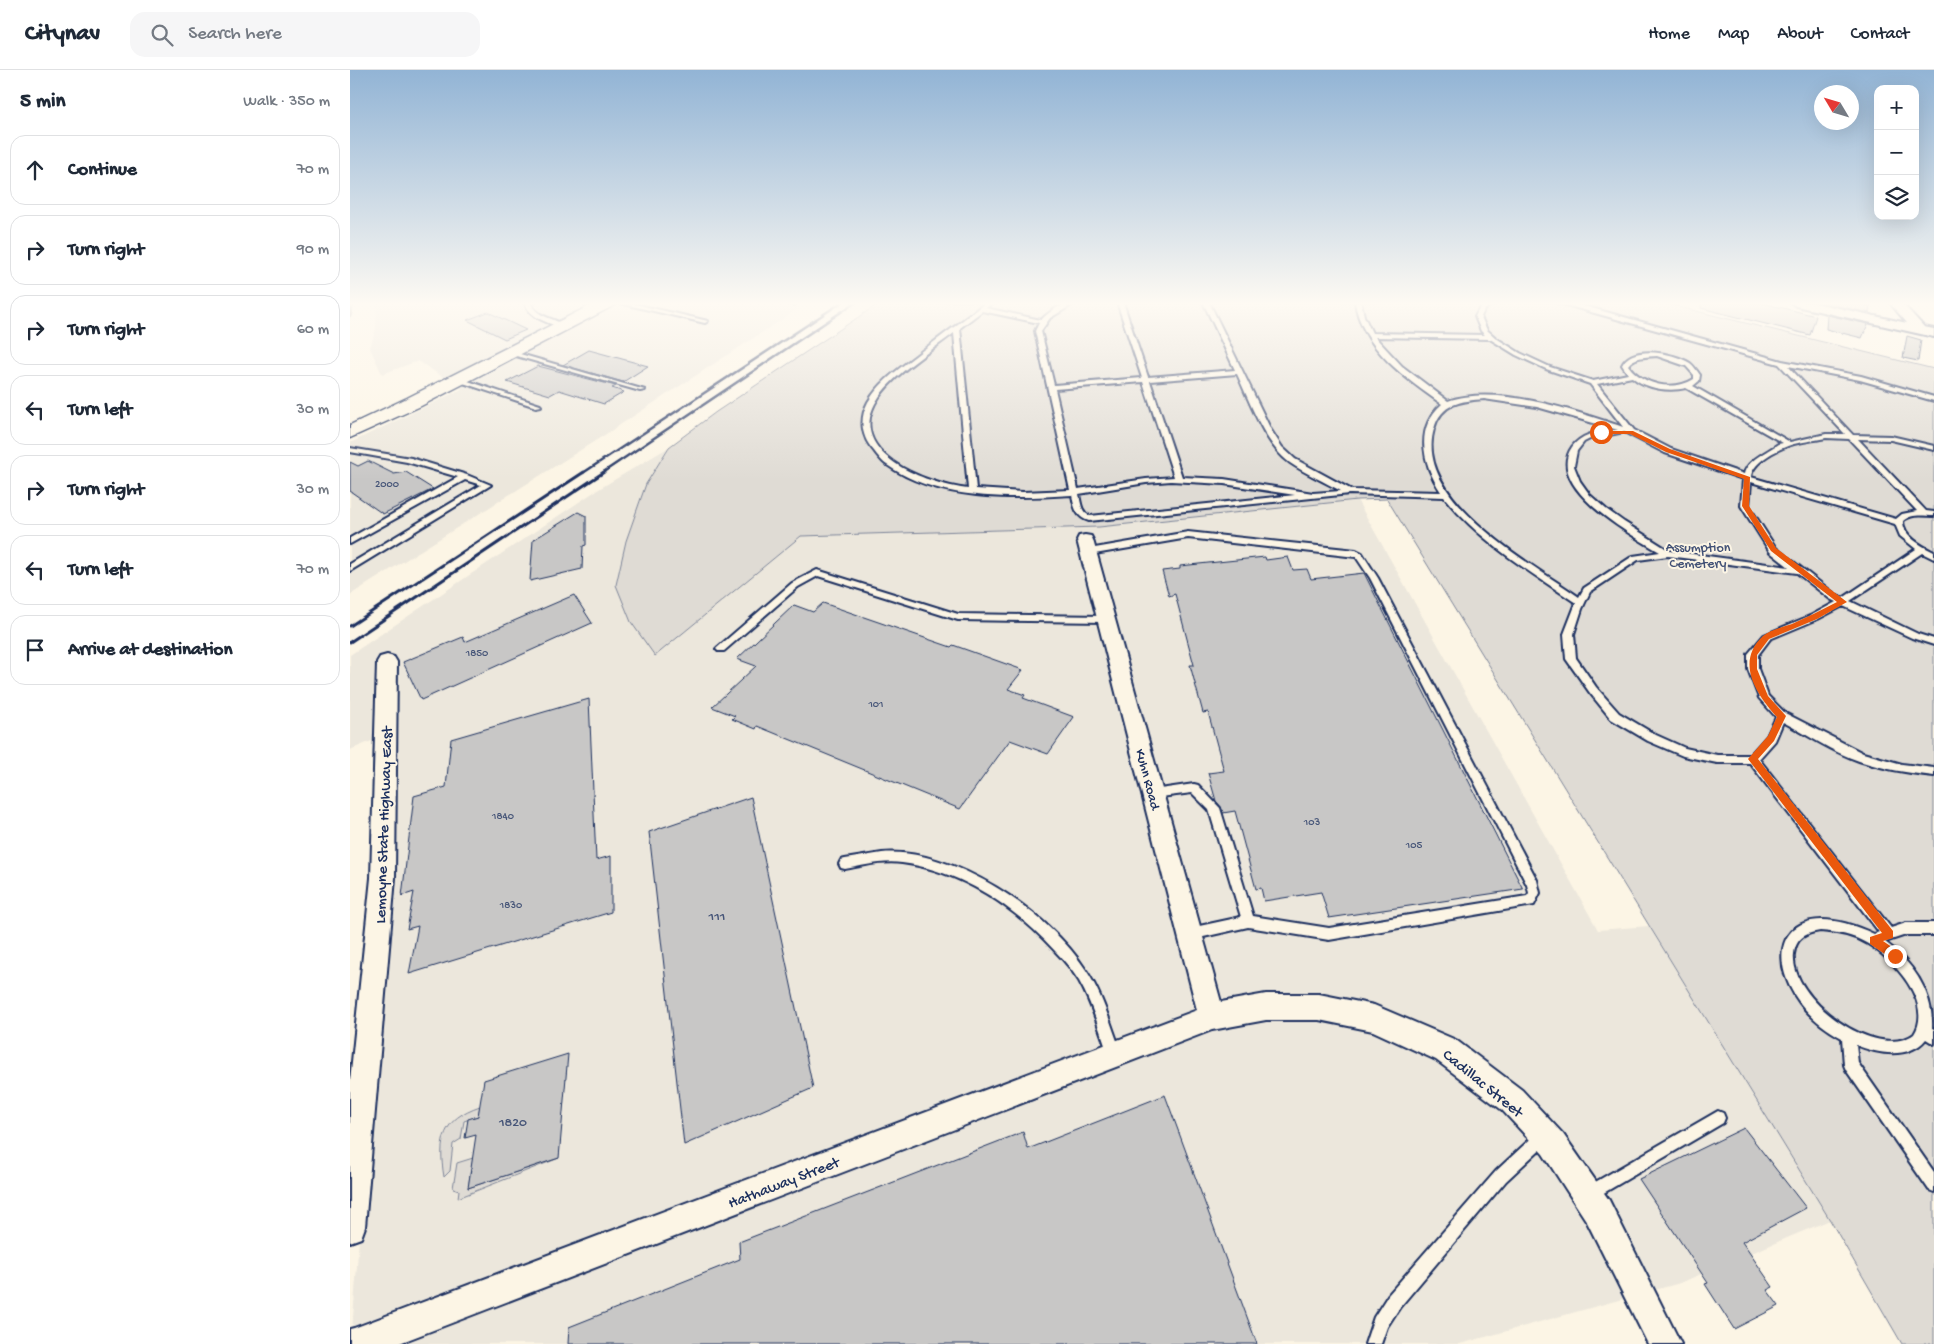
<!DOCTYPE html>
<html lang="en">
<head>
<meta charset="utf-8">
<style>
	:root { --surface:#fff; --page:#f6f6f7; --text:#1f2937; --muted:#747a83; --line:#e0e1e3 }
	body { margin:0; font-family:"Gochi Hand",sans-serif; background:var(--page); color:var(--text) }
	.controls { position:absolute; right:15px; top:15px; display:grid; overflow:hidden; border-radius:10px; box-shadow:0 5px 20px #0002 }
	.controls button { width:45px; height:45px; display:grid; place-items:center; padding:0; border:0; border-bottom:1px solid var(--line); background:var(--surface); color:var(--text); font:25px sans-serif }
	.compass { position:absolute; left:1464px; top:15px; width:45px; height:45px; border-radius:50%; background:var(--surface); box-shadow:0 5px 20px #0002; rotate:308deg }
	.stop { position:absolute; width:15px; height:15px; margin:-11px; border:4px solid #ea580c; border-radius:50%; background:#fff }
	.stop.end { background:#ea580c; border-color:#fff; box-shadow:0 1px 5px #0008 }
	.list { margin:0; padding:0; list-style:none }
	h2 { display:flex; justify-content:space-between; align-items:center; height:65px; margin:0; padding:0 20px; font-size:21px }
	h2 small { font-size:16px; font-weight:400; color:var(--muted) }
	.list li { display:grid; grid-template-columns:32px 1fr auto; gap:15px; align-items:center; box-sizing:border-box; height:70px; margin:0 10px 10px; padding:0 10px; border:1px solid var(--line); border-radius:15px }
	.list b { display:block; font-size:19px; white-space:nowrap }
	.list em { font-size:16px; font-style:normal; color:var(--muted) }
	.icon { flex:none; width:28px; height:28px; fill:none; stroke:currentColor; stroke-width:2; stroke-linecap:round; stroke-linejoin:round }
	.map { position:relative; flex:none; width:1584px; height:1274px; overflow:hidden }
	header { display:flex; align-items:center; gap:30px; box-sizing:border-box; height:70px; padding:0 25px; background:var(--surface); border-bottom:1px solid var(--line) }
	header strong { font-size:24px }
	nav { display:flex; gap:28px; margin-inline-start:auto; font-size:18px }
	.search { width:350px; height:45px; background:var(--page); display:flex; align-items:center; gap:12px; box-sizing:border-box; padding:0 18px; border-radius:15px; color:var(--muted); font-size:19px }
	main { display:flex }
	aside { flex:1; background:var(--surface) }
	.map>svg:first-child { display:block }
	.built { fill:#ece7dc }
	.green { fill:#dfdbd4; stroke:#7d8599 }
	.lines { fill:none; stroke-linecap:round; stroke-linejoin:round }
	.stream { stroke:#767f94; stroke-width:4 }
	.building { fill:#c8c7c6; stroke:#1b2f5e }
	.lane-casing { stroke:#1b2f5e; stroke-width:4 }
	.street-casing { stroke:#1b2f5e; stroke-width:4 }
	.secondary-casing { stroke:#1b2f5e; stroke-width:3 }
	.lane { fill:#fcf5e5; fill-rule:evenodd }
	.street { fill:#fcf5e5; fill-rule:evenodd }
	.secondary { fill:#fcf5e5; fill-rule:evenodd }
	.rail-far1 { stroke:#1b2f5e; stroke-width:2.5 }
	.rail { stroke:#1b2f5e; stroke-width:3 }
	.route { fill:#ea580c }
	.labels { text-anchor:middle; stroke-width:4; stroke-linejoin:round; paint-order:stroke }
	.number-label { font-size:11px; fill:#465578 }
	.park-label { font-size:14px; fill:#425176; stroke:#fcf5e5 }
	.street-label { font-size:14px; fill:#1b2f5e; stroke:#fcf5e5 }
	.near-number-label { font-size:14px; fill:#465578 }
	.near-street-label { font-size:16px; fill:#1b2f5e; stroke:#fcf5e5 }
</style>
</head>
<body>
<header>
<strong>Citynav</strong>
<div class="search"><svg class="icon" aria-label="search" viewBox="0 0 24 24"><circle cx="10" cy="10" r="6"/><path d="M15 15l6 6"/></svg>Search here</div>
<nav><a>Home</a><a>Map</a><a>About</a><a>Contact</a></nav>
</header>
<main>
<aside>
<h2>5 min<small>Walk · 350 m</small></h2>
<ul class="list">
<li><svg class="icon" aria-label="ahead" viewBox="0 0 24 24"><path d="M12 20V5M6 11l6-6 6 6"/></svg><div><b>Continue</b></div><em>70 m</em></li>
<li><svg class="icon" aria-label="right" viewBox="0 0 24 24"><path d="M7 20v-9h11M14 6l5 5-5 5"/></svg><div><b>Turn right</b></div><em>90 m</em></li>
<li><svg class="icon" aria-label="right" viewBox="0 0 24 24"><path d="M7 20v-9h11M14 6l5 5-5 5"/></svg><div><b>Turn right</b></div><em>60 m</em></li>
<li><svg class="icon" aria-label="left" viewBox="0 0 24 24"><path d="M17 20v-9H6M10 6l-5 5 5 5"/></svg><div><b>Turn left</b></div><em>30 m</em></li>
<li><svg class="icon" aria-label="right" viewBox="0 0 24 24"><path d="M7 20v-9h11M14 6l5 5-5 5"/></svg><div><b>Turn right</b></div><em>30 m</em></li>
<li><svg class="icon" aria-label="left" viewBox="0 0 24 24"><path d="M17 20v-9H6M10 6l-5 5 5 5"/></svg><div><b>Turn left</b></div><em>70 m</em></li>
<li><svg class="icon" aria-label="arrive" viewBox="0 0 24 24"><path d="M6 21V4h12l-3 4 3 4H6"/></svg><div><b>Arrive at destination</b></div></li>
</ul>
</aside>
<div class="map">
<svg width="1584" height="1274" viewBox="0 0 1584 1274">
	<rect width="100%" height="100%" fill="#fcf5e5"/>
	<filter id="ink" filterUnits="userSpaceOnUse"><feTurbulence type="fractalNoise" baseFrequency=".02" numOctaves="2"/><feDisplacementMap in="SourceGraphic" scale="10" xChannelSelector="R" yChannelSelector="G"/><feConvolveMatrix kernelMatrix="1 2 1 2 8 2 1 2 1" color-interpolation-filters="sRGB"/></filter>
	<g filter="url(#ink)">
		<g class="built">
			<polygon points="27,232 459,232 256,364 0,525 0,373 112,319 68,291 32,304 20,278 26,258"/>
			<polygon points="319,377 296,414 276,471 266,515 305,586 451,466 749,457 1007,430 1248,860 1299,856 1480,1150 1330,1213 1110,1274 1,1274 48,660 0,680 0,585 244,422"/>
		</g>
		<g class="green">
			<polygon points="531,232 1309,232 1584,299 1584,1274 1552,1274 1480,1150 1037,429 1007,430 749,457 451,466 305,586 281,552 266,515 276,471 296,414 319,377 366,342"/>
			<path d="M130,1036L128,1046L114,1051L111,1069L103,1074L100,1101L94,1107C88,1070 92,1049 130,1036Z"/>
			<polygon points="123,1088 118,1118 209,1088 108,1128 109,1120 103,1118 107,1093"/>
		</g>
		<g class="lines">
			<polyline class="stream" points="0,245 3,232"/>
		</g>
		<g class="building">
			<polygon points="1351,232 1408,232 1466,246 1460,265 1351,238"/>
			<polygon points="1479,232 1499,232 1515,235 1520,236 1519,243 1478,234"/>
			<polygon points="138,242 176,260 155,269 117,250"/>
			<polygon points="1477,245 1518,254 1512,268 1476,259"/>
			<polygon points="1557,266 1571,270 1568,291 1553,288"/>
			<polygon points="239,280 298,296 273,312 213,295"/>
			<polygon points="188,296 266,316 262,318 274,322 254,334 209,320 200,325 157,312"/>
			<polygon points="18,391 44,404 56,402 83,419 33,444 0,421 0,392 8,396"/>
			<polygon points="228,442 236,446 236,475 233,476 232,499 180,511 183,470"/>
			<polygon points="915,487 916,490 938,487 943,500 957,499 961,509 1014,503 1173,819 979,848 971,822 914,831 911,818 906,819 885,741 873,743 871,737 866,731 858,703 874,701 858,642 853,643 840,595 844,595 825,524 819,526 812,501 830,499 830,496"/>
			<polygon points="224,525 242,553 71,630 53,592 113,567 115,572"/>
			<polygon points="473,533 601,577 603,575 673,600 658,619 675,625 673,628 724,647 698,684 660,670 610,739 407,656 406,659 382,649 385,646 362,637 406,596 387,589 444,535 463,542"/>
			<polygon points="239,629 246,790 261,786 261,842 59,904 68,856 57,859 64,822 52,826 64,726 96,717 101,669"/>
			<polygon points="401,727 463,1018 334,1075 299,762"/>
			<polygon points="218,984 209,1088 118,1118 126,1065 115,1068 118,1049 128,1046 134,1010"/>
			<polygon points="815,1025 907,1274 218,1274 219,1257 390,1189 389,1172 673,1062 678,1079"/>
			<polygon points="1394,1058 1456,1138 1392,1172 1423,1217 1417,1220 1429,1236 1384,1259 1355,1214 1358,1213 1289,1109"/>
		</g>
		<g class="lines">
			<defs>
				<g id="lane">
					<path d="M174,232H180C187,248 204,248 217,256L214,258C198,253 181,249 174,232Z"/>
					<polygon points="265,232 276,232 358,251 355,253"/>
					<polygon points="435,232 445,232 446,233 443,235"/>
					<path d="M636,232H643L636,238L691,250C701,240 713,232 727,232L700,248L691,261L704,315L792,308L767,232H773L798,307L885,300L853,232H859L921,360L932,377L945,389L1002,420L1091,422C1073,395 1064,358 1092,334C1057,310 1011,277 1005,232H1011L1014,246L1022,263L1135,265L1131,261L1125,247C1129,237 1135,232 1146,232L1134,240L1131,247L1137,260L1146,268L1170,283L1200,297L1243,311L1278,304L1272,295C1282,274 1324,283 1340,293C1344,296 1347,301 1350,305L1349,311L1343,316L1440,372L1476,364H1495L1429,294L1205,232H1215L1238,237L1432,291L1511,306L1584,327V331L1510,310L1438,296L1503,365L1541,366L1584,376V380L1541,370L1508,369L1576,441L1584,442V446C1574,446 1562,443 1553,451C1553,466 1572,476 1584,482V489L1572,483L1500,531L1568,564L1584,569V575L1562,568L1493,536L1468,549L1420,569L1408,585V599L1418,626L1435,643L1513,683L1552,694L1584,698V706C1558,703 1533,699 1509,691C1482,682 1458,665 1433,652L1425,671L1409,689L1541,858L1556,853H1584V865H1556L1535,872C1561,891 1584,922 1582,958L1584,959V974L1576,969C1559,990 1527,984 1506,975L1508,993L1584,1102V1122L1579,1120L1496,1000L1494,995L1492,968C1405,922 1411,811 1524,864L1529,862L1400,693H1367L1333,686L1298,671L1261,649L1240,623L1216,589L1214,564L1226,533C1179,501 1130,472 1094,427L1000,424L739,451C726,447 724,437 722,425C663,429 587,431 537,395C532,392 528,386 524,381C511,367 509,349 518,332C531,310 553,296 573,280C595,264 616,248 636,232ZM632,241L689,253L685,261L720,420L673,422L626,419L610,258ZM604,263L618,419C576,414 491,383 529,327C545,303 581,281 604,263ZM1025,267L1140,269L1166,285L1196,299L1240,314L1273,357C1225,341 1147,314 1098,331L1052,296ZM1307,286L1336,296L1344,305V309C1323,322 1292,315 1278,295C1285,286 1296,287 1307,286ZM887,304C900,332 915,375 940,393C956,404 975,412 991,421L963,423L874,409L832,407L800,311ZM1282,307C1296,319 1319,322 1336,318L1433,373L1428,374C1417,382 1397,390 1394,404L1321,379L1284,360L1247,314ZM793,312L824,407L796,409L728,419L705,319ZM1134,329L1187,337L1268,360C1252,360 1232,363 1222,377C1194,417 1283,466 1310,482L1283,486L1234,518L1229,527C1182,494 1063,429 1084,359C1091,333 1111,331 1134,329ZM1274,362L1315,383L1393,409L1391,436L1420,482L1439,497L1320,481L1274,452L1256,439L1240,425L1230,411L1224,396L1227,381L1234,372L1240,369ZM1476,368L1499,369L1567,441L1552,444L1546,449L1401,407C1402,394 1421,383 1433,378C1445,372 1462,371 1476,368ZM821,411L874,414L945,425L740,446C731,442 731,433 729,424L796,413ZM1401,412L1545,454L1550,466L1566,479L1493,528L1486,525L1426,478L1399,436ZM1318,486L1447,503L1480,529L1486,532L1462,545L1414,565L1398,584V599L1409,628L1426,647L1417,666L1400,685H1367L1335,678L1306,665L1269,643L1246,617L1226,588L1224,564L1232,539L1240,522L1288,490ZM1470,861C1487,862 1503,865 1518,874C1543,889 1584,933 1564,964C1526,992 1439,928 1444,884C1446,868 1456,863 1470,861Z"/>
					<polygon points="159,282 163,282 295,320 290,321 159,284"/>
					<polygon points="109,308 190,335 191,336 186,337 107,311 106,310"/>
					<polygon points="0,378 61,388 117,405 141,415 0,501 0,494 131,415 115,410 0,474 0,468 108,407 57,392 0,382"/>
					<polygon points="838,462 1006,480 1012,483 1028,508 1187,810 1190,823 1184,835 979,870 898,857 840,870 836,868 834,864 836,860 840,858 891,847 859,740 842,723 803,728 799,727 798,724 799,721 803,720 844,714 848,715 870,738 903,846 979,858 1177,826 1179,823 1177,815 1020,508 1006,487 838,468 739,485 735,482 739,479"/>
					<polygon points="467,500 608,544 756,546 761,549 756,552 608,550 468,506 448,517 374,581 368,581 366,579 368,577 442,513"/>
					<path d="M532,783C602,777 699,842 736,900C753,925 761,956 772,984L770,989L765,991L760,989C750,963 743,935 729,911C722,900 714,890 705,881C665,837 612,801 552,793C533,790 513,796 495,799L491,798L489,794L491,790L495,789Z"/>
					<polygon points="1368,1041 1373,1043 1375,1048 1373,1053 1245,1128 1240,1130 1235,1128 1233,1123 1235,1118"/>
					<polygon points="1194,1059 1199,1061 1201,1066 1199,1071 1156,1111 1050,1237 1037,1257 1031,1274 1015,1274 1024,1247 1038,1225 1146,1101 1189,1061"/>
				</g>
				<g id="street">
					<polygon points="1440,232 1461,232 1557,253 1539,232 1551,232 1574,257 1584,259 1584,267 1446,236"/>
					<polygon points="735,465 741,466 743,470 871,932 916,924 969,924 1024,935 1106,970 1172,1020 1213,1064 1259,1130 1331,1274 1298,1274 1237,1152 1193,1084 1152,1040 1086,990 1023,961 969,950 916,950 862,960 47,1274 0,1274 0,1259 4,1258 847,940 727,470 729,466"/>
					<polygon points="37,585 44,587 47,592 45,808 15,1157 11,1168 0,1172 0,1011 21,808 27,592 30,587"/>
				</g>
				<polygon id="secondary" points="247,232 267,232 265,235 71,336 0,368 0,355 57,328"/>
			</defs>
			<use href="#lane" class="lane-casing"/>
			<use href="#street" class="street-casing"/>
			<use href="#secondary" class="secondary-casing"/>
			<use href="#lane" class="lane"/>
			<use href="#street" class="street"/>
			<use href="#secondary" class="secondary"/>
			<g class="rail-far1">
				<polyline points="233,403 492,232"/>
				<polyline points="252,403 506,232"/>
			</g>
			<g class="rail">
				<polyline points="0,556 234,402"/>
				<polyline points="0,572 254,402"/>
			</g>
		</g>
	</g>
	<linearGradient id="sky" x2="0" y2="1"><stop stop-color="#92b4d5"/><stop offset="0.57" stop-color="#fefaf3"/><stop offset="1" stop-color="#fefaf3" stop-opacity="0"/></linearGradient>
	<rect width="1584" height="410" fill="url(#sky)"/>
	<path class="route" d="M1249,361H1283L1320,379L1400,407L1399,436L1426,478L1497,532L1467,549L1419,569L1407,585V599L1418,626L1436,646L1424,671L1408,689L1543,861V868L1533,871L1549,882V889H1542L1520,874V867L1532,863L1398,689L1418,666L1427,647C1406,624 1385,592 1413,566C1420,560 1433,557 1442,554C1457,547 1472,540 1487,532L1421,481L1392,436L1394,409L1316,382L1280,364H1251Z"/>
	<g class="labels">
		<g class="number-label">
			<text x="37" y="417">2000</text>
			<text x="127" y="586">1850</text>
			<text x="526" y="637">101</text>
			<text x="153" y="749">1840</text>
			<text x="962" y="755">103</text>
			<text x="1064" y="778">105</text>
			<text x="161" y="838">1830</text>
		</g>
		<g class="park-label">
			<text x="1348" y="481">Assumption<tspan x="1348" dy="16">Cemetery</tspan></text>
		</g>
		<g class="street-label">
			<text transform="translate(799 709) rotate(75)" y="5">Kuhn Road</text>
		</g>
		<g class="near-number-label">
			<text x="367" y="850">111</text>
			<text x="163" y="1056">1820</text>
		</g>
		<g class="near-street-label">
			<text transform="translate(32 755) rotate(-88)" y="6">Lemoyne State Highway East</text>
			<text transform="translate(1134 1012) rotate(39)" y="6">Cadillac Street</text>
			<text transform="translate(433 1111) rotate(-21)" y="6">Hathaway Street</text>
		</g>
	</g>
</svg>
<div class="controls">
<button>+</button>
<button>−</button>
<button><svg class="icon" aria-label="layers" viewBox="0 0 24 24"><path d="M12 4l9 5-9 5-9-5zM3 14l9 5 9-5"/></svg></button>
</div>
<svg class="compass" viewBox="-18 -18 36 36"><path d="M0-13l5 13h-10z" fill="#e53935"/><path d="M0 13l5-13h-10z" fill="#747a83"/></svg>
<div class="stop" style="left:1251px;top:362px"></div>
<div class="stop end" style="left:1545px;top:886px"></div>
</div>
</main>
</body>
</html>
